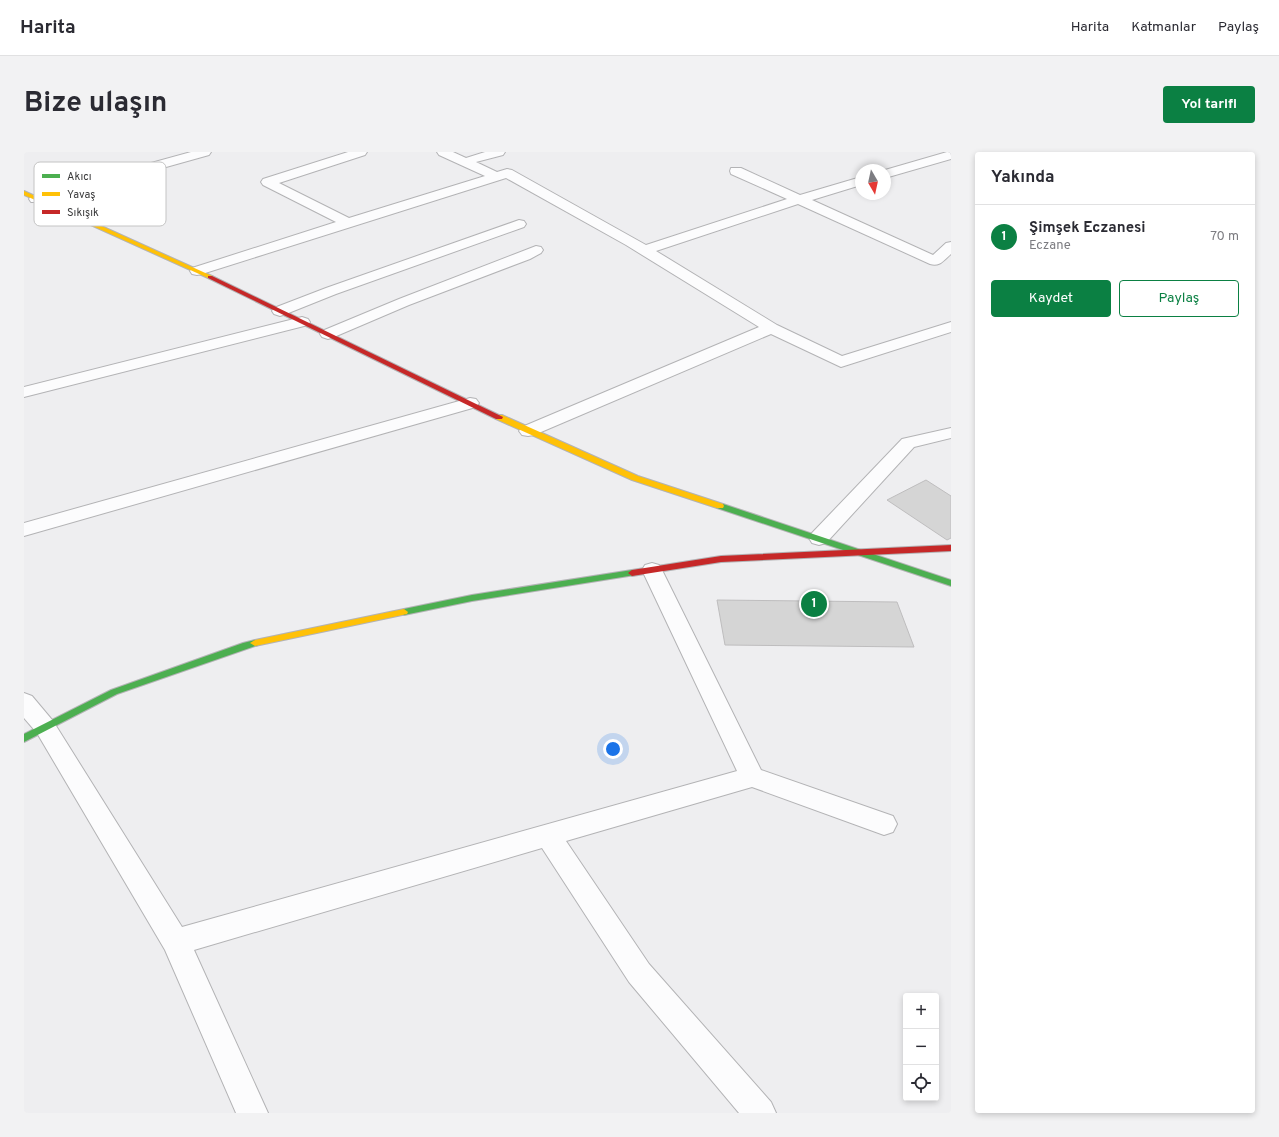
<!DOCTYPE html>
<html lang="tr">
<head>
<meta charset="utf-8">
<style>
	:root { --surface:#fff; --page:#f2f2f3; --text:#2b2b33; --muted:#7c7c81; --line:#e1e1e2; --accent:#0b8043 }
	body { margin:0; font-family:Overpass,sans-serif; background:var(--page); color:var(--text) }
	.controls { position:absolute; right:12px; bottom:12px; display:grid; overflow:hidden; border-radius:4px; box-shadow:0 2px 6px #0003 }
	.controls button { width:36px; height:36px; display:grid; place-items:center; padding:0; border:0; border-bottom:1px solid var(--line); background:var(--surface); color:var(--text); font:20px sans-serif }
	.compass { position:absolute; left:831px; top:12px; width:36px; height:36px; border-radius:50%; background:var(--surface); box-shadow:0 2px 6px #0003; rotate:171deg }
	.you { position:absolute; left:589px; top:597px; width:14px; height:14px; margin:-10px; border:3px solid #fff; border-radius:50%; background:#1a73e8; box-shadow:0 0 0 6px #1a73e833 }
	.badge { display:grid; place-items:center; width:26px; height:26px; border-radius:50%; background:var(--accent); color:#fff; font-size:13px; font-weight:700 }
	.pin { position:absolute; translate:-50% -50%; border:2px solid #fff; box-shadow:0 1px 4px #0006 }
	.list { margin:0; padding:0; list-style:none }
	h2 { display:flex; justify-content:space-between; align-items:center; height:52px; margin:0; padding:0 16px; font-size:17px }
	h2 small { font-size:13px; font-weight:400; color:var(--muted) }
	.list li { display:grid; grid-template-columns:26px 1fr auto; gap:12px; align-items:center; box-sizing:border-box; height:64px; padding:0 16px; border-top:1px solid var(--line) }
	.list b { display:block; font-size:15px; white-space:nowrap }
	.list p { margin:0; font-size:13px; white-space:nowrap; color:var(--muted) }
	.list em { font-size:13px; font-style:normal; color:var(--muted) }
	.actions { display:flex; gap:8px; padding:12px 16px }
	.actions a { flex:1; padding:9px 0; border:1px solid var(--accent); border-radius:4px; text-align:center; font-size:14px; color:var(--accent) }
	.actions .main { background:var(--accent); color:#fff }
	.icon { flex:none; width:22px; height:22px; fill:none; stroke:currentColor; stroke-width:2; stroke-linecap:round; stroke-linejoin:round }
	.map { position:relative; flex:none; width:927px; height:961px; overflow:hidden; border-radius:4px }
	header { display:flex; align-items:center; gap:24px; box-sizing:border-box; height:56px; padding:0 20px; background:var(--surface); border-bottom:1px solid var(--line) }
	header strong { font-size:19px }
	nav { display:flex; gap:22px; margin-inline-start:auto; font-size:14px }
	.intro { display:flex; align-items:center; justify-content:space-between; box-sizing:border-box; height:96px; padding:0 24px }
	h1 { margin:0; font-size:28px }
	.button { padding:10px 18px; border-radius:4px; background:var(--accent); color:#fff; font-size:14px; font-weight:700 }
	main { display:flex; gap:24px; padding:0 24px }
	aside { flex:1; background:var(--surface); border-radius:4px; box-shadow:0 2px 6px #0003 }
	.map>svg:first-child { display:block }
	.building { fill:#d5d5d5; stroke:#bebdbe }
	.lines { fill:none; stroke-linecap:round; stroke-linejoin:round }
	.street-casing { stroke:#b3b3b5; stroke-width:2 }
	.fast-casing { stroke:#b3b3b5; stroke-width:2 }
	.slow-casing { stroke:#b3b3b5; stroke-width:2 }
	.jam-casing { stroke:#b3b3b5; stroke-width:2 }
	.street { fill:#fcfcfd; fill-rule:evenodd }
	.fast { fill:#4caf50; fill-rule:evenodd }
	.slow { fill:#ffc107; fill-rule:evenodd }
	.jam { fill:#c62828; fill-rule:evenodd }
	.key { fill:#fff; stroke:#c4c4c4; stroke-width:1 }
	.key-label { font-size:11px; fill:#39393a }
</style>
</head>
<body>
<header>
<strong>Harita</strong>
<nav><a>Harita</a><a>Katmanlar</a><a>Paylaş</a></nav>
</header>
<div class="intro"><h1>Bize ulaşın</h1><a class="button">Yol tarifi</a></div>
<main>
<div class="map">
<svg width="927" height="961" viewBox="0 0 927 961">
	<rect width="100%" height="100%" fill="#eeeef0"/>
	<g class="building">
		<polygon points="902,328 927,344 927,386 923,388 863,348"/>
		<polygon points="693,448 873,450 890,495 701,493"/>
	</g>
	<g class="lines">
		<defs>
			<g id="street">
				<polygon points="167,0 187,0 185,3 17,50 7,50 5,47 7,44"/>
				<path d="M324,0H343L341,3L255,31L325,66L461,24L415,3L413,0H429L442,6L461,0H481L479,3L452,10L473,20L483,17L488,18L622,93L763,47L707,22L706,19L707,16H717L776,43L837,25V33L788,48L909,103L922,91L927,90V102C920,108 916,115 906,112L774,52L632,99L753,173L818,204L927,170V180L817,215L747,182L510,283L504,284L498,283L495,279L498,275L735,175L602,93L482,26L178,122L173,123L168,122L166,119L168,116L312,70L239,33L237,30L239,27Z"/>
				<polygon points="923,0 927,0 927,7 861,26 861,18"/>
				<polygon points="495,68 500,69 502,72 500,75 312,142 262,162 256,164 250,162 248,159 250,156 302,136"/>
				<polygon points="512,94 517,95 519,98 517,101 506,107 385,153 310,185 304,187 298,185 296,182 298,179 375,147"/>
				<polygon points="278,165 284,167 286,170 284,173 0,245 0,235"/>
				<polygon points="446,246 452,247 455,251 452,255 0,384 0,371"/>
				<polygon points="927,276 927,286 890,295 802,391 795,393 788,391 785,386 788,381 878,287"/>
				<polygon points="628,411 635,413 638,418 737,618 869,664 873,672 869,680 860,683 728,635 542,689 625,812 747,950 752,961 715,961 605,830 518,696 170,798 244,961 212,961 141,798 13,581 0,566 0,541 8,544 29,569 158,775 713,619 618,418 621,413"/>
			</g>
			<g id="fast">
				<polygon points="693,352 699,352 927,428 927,434 693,356 692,354"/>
				<polygon points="608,418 612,421 611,423 448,449 380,463 376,460 380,457 448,443"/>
				<polygon points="231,488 236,491 234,493 93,542 0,590 0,582 87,538 219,491"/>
			</g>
			<g id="slow">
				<polygon points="0,39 188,124 189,125 184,126 0,43"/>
				<polygon points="472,263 478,263 614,324 699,352 700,354 699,356 693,356 608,328 472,267"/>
				<polygon points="380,457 384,460 383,462 231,494 226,491 231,488"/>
			</g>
			<g id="jam">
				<polygon points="184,124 188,124 479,265 478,267 472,267 184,126"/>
				<polygon points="927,393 927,399 697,410 608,424 604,421 608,418 697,404"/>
			</g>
		</defs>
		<use href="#street" class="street-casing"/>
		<use href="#fast" class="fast-casing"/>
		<use href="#slow" class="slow-casing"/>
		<use href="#jam" class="jam-casing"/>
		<use href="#street" class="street"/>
		<use href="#fast" class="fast"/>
		<use href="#slow" class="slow"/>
		<use href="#jam" class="jam"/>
	</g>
	<rect x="10" y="10" width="132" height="64" rx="6" class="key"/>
	<rect x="18" y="22" width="18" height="4" fill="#4caf50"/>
	<rect x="18" y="40" width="18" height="4" fill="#ffc107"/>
	<rect x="18" y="58" width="18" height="4" fill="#c62828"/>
	<g class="key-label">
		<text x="43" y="28">Akıcı</text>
		<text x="43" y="46">Yavaş</text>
		<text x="43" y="64">Sıkışık</text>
	</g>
</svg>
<div class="controls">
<button>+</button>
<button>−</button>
<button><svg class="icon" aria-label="locate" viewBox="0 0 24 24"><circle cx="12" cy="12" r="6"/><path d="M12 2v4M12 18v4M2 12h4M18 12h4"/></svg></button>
</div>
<svg class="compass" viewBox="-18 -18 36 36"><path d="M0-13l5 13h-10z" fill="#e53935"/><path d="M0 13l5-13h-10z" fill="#7c7c81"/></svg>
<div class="you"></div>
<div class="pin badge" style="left:790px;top:452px">1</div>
</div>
<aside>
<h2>Yakında<small></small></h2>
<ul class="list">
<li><span class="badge">1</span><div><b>Şimşek Eczanesi</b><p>Eczane</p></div><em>70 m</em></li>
</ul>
<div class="actions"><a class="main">Kaydet</a><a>Paylaş</a></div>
</aside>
</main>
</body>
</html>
